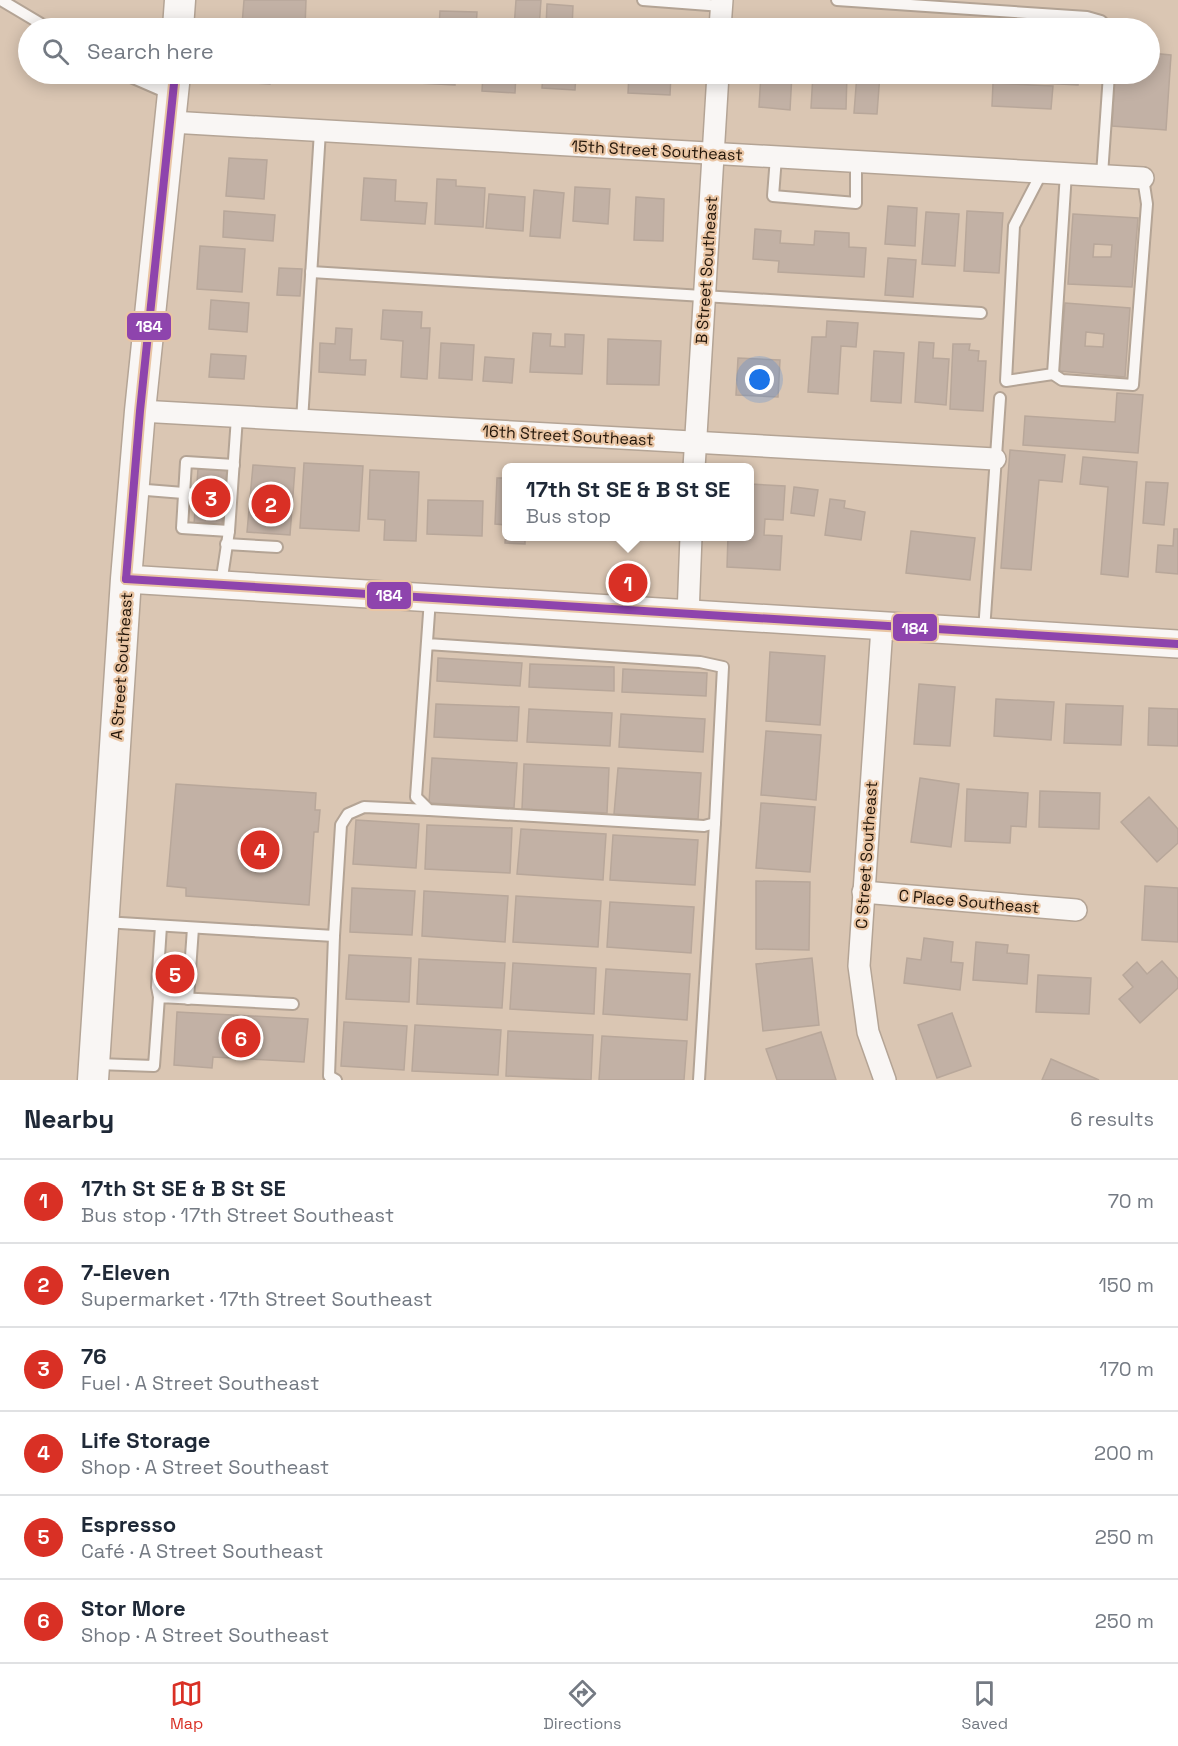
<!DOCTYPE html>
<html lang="en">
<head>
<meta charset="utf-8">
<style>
	:root { --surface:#fff; --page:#f6f6f7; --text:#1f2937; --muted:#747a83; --line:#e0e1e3; --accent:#d93025 }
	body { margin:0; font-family:"Space Grotesk",sans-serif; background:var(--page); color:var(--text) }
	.you { position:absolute; left:760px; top:380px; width:21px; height:21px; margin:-15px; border:4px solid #fff; border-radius:50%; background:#1a73e8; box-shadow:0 0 0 9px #1a73e833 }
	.badge { display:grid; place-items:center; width:39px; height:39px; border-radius:50%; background:var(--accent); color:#fff; font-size:20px; font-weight:700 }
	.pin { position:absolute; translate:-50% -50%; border:3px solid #fff; box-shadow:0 2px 6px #0006 }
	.popup { position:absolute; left:502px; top:463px; width:252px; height:78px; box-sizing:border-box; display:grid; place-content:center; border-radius:9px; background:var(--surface); filter:drop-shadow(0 2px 4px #0005); font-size:20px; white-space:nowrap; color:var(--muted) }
	.popup b { font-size:22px; color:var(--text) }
	.popup::after { content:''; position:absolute; left:50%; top:100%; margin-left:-12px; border:12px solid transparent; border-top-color:var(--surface) }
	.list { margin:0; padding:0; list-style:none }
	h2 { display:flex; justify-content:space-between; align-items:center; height:78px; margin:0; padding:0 24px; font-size:26px }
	h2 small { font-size:20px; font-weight:400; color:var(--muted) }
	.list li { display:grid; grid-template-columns:39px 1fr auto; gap:18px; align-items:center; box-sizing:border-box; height:84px; padding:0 24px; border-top:2px solid var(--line) }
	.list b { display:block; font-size:22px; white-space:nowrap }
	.list p { margin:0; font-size:20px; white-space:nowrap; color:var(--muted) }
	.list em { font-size:20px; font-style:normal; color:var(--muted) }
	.icon { flex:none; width:33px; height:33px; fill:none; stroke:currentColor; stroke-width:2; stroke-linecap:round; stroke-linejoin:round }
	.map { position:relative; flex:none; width:1178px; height:1080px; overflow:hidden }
	.search { position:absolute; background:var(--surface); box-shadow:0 3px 15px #0003; left:18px; right:18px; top:18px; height:66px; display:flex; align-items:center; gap:15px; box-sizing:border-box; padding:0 21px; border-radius:33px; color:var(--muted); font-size:22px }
	.sheet { height:582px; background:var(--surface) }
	nav { display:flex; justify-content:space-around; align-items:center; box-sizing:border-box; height:84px; border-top:2px solid var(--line); background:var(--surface); font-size:16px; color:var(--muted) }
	nav a { display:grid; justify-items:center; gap:3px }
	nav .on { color:var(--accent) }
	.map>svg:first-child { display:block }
	.building { fill:#c2b1a5; stroke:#b8a79a; stroke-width:1.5; fill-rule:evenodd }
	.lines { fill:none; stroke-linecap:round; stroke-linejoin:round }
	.service-casing { stroke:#b4a495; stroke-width:14 }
	.minor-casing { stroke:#b4a495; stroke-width:24 }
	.tertiary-casing { stroke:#b4a495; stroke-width:30 }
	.secondary-casing { stroke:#b4a495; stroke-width:33 }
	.service { stroke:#f9f6f4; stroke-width:10 }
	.minor { stroke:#f9f6f4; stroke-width:21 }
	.tertiary { stroke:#f9f6f4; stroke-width:27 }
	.secondary { stroke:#f9f6f4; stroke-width:30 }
	.bus-1-casing { stroke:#e9c5a4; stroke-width:12 }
	.bus-1 { stroke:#8e44ad; stroke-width:8 }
	.labels { text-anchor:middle; stroke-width:4.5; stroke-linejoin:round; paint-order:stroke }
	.street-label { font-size:16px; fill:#221509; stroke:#e9c5a4 }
	.line-badge { stroke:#e9c5a4; stroke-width:2 }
	.badge-label { font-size:16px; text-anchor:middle; font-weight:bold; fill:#fff }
</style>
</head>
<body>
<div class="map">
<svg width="1178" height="1080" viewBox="0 0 1178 1080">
	<rect width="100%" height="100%" fill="#dac6b3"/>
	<g class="building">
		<polygon points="244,0 306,0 305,28 242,25"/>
		<polygon points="516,0 541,0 539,28 514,28"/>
		<polygon points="547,4 573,6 572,28 546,28"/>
		<polygon points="440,11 477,12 476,28 439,28"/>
		<polygon points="1150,53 1171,55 1166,130 1112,126 1115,74 1150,74"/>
		<polygon points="227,74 271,74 270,84 227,81"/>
		<polygon points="340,74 370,74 369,78 340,76"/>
		<polygon points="381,74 411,74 411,82 381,79"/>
		<polygon points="418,74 455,74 455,85 418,83"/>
		<polygon points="483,74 516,74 515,93 482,91"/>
		<polygon points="543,74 576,74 575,90 542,88"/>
		<polygon points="629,74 671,74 670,95 628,93"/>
		<polygon points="761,74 792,74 790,110 759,107"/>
		<polygon points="813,74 847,74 846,109 811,108"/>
		<polygon points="857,74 880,74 877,114 854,113"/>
		<polygon points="984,74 1079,74 1078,85 984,80"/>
		<polygon points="993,83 1053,86 1051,109 992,106"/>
		<polygon points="229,158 267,160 264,199 226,196"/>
		<polygon points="364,178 396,180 395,201 427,203 425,224 361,220"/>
		<polygon points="437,179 456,180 456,186 485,188 483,227 435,224"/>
		<polygon points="575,187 610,189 608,224 573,221"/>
		<polygon points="534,190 564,193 560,238 530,236"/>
		<polygon points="489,194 525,197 523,231 486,228"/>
		<polygon points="636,197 664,199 663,241 634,240"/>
		<polygon points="888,206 917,208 915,246 885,244"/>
		<polygon points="224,211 275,215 273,241 223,237"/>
		<polygon points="967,211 1003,213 999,273 964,271"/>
		<polygon points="926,212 959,214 955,266 922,264"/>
		<path d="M1073,214L1138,218L1132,287L1068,284ZM1094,244L1112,245L1111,257H1093Z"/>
		<polygon points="755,229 781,231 780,243 814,245 815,231 849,233 849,247 866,248 864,277 778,272 779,261 753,259"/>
		<polygon points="200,246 245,249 242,292 197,289"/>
		<polygon points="888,258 916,260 913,297 885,295"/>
		<polygon points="279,268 302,269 300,296 277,295"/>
		<polygon points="211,300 249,303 247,332 209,329"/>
		<path d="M1065,303L1130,308L1125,377L1059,371ZM1086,332L1104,334L1103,347L1085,346Z"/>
		<polygon points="383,310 422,312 421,328 430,328 427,379 401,377 403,341 381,339"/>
		<polygon points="827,321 858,323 856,347 841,346 838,394 808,392 812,337 826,337"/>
		<polygon points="336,328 352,329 350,360 366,360 365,375 319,372 320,343 335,344"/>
		<polygon points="533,333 551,334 550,346 565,347 565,334 584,335 582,374 530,372"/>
		<polygon points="608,339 661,341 659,385 607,384"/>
		<polygon points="919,342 934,343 933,358 949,359 946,405 915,402"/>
		<polygon points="441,343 474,345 472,380 439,378"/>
		<polygon points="953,344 970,344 969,350 979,351 978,361 986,361 983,411 950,409"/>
		<polygon points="874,351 904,353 901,403 871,401"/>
		<polygon points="211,354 246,356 244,379 209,377"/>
		<polygon points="485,357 514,359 512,383 483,381"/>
		<polygon points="738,358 780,360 778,397 736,395"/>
		<polygon points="1117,393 1143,395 1138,453 1023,445 1025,416 1115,422"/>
		<polygon points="1010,450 1065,455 1062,482 1039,480 1031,570 1001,568"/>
		<polygon points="1083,457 1137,462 1128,577 1101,574 1108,487 1080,484"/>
		<polygon points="304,463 363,466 359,531 300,528"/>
		<polygon points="253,465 295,468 290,535 247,532"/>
		<polygon points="198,469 227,470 222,525 194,524"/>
		<polygon points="370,470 419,472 416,541 384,540 385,520 368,519"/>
		<polygon points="497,478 506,478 506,536 525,536 525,544 505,543 506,525 495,524"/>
		<polygon points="1146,482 1168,483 1164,525 1143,523"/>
		<polygon points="750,484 785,486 783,520 765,519 764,535 782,536 780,570 727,567 728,536 750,536"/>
		<polygon points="794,487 818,490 814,516 791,513"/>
		<polygon points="830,499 845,501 844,508 865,512 861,540 825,535"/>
		<polygon points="428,500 483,501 482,536 427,534"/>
		<polygon points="1174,529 1178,529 1178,574 1156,572 1158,545 1173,546"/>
		<polygon points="911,531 975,538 970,580 906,573"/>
		<polygon points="770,652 825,656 820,725 766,721"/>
		<polygon points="438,658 522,663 520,686 437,681"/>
		<polygon points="530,664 614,667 614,691 529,687"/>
		<polygon points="623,669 707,673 706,696 622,692"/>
		<polygon points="919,684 955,687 950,746 914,744"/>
		<polygon points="996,699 1054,702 1051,740 994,736"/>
		<polygon points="436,704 519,707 517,741 434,737"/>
		<polygon points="1066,704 1123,706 1121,745 1064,743"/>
		<polygon points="1149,708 1178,709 1178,746 1148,745"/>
		<polygon points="529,709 612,713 610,746 527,742"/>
		<polygon points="621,714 705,719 703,752 619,747"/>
		<polygon points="766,731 821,735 816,800 761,795"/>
		<polygon points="432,758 517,763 514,808 429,803"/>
		<polygon points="524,764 609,768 607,813 522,809"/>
		<polygon points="618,768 701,773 698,819 614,814"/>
		<polygon points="920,778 959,784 951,847 911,842"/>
		<polygon points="176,784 316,793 315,810 320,810 318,832 314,832 309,905 186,896 186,888 167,886"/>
		<polygon points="967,789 1028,793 1026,827 1011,826 1010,843 965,841"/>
		<polygon points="1040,791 1100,793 1099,829 1039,827"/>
		<polygon points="1149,797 1178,829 1178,843 1157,862 1121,822"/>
		<polygon points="761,803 815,807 810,872 756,868"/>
		<polygon points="356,820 419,824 416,868 353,864"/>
		<polygon points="427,825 512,828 510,873 425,869"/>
		<polygon points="521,829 606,834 603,880 517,874"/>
		<polygon points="613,835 698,840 695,885 610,880"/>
		<polygon points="756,881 810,882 809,950 756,949"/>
		<polygon points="1145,886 1178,888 1178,942 1142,940"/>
		<polygon points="352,888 415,891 412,935 350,932"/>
		<polygon points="424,891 508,896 505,942 422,936"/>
		<polygon points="516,896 601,901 598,947 513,942"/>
		<polygon points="610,902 694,907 691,953 607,947"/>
		<polygon points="924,938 953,942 951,962 963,963 960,990 904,983 907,958 921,960"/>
		<polygon points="976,942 1008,945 1007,953 1029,955 1027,984 973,980"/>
		<polygon points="349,955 411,958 409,1002 346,999"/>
		<polygon points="812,958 819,1025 763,1031 756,964"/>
		<polygon points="419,959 505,963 502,1008 417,1004"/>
		<polygon points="167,961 184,963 182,987 166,985"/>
		<polygon points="1162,961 1178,979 1178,988 1140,1023 1119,999 1133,987 1123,975 1137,962 1147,974"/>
		<polygon points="513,963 596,968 594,1014 510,1009"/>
		<polygon points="606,969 690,974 687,1020 603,1014"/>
		<polygon points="1038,975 1091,978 1089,1014 1036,1012"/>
		<polygon points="177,1012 308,1019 304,1062 213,1057 212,1068 174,1065"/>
		<polygon points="952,1013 971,1066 937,1078 918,1025"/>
		<polygon points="344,1022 407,1026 404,1070 341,1066"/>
		<polygon points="415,1025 501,1030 498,1075 412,1071"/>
		<polygon points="508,1031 593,1035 591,1080 506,1076"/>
		<polygon points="821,1032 836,1080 777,1080 766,1049"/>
		<polygon points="602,1036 687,1041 684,1080 599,1080"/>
		<polygon points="1051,1059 1099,1080 1042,1080"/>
	</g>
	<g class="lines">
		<defs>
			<g id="service">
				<polyline points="1,0 48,28"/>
				<polyline points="643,0 722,6"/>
				<polyline points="837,0 1087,17 1101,21 1108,28"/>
				<polyline points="124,74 170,94"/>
				<polyline points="776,157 773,196 856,203 856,161"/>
				<polyline points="1042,172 1014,226 1006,381 1053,374 1066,173"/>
				<polyline points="1102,175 1109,74"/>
				<polyline points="311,272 981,313"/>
				<polyline points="1053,374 1062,380 1133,385 1147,204 1143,178"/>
				<polyline points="302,421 320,131"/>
				<polyline points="134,489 196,494"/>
				<polyline points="229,531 182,528 186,462 234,465"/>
				<polyline points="226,544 277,547"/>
				<polyline points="221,584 229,531 237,417"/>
				<polyline points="984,631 1000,398"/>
				<polyline points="427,644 700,662 723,667 715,823 704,826 429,810 416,797 430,599"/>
				<polyline points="104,922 334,936 341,825 348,814 364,807 429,810"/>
				<polyline points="334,936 329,1076 336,1080"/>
				<polyline points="159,997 157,987 161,926"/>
				<polyline points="188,999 193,928"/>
				<polyline points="97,1064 154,1066 159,997 293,1004"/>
				<polyline points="699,1080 715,823"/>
			</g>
			<g id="minor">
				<polyline points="720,28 722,0"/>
				<polyline points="171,122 1143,178"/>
				<polyline points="140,411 995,459"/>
				<polyline points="694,468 718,74"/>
				<polyline points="688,616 691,536"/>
				<polyline points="882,627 859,966 868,1032 885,1080"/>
				<polyline points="863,892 1076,910"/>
			</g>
			<polyline id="tertiary" points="126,579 1178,644"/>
			<g id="secondary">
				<polyline points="178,28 180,0"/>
				<polyline points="93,1080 126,579 140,411 175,74"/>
			</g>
		</defs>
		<use href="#service" class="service-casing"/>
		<use href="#minor" class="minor-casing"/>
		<use href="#tertiary" class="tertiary-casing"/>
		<use href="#secondary" class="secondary-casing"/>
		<use href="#service" class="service"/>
		<use href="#minor" class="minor"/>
		<use href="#tertiary" class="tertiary"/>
		<use href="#secondary" class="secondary"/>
		<defs>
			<g id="bus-1">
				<polyline points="126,579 1178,644"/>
				<polyline points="126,579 140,411 175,74"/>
			</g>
		</defs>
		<use href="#bus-1" class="bus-1-casing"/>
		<use href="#bus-1" class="bus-1"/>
	</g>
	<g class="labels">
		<g class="street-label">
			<text transform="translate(657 150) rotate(3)" y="6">15th Street Southeast</text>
			<text transform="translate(706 270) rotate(-86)" y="6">B Street Southeast</text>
			<text transform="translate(568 435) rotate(3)" y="6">16th Street Southeast</text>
			<text transform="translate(121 666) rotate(-86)" y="6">A Street Southeast</text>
			<text transform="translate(866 855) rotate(-86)" y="6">C Street Southeast</text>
			<text transform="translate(969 901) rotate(5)" y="6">C Place Southeast</text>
		</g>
	</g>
	<g class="line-badge">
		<rect x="126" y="312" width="46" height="29" rx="6" fill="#8e44ad"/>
		<rect x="366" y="581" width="46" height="29" rx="6" fill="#8e44ad"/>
		<rect x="892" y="613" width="46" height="29" rx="6" fill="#8e44ad"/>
	</g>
	<g class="badge-label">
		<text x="149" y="332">184</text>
		<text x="389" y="601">184</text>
		<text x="915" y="634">184</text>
	</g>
</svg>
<div class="you"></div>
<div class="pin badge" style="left:628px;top:583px">1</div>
<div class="popup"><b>17th St SE &amp; B St SE</b>Bus stop</div>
<div class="pin badge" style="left:271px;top:504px">2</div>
<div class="pin badge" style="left:211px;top:498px">3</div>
<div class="pin badge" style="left:260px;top:850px">4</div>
<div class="pin badge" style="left:175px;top:974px">5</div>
<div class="pin badge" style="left:241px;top:1038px">6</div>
<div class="search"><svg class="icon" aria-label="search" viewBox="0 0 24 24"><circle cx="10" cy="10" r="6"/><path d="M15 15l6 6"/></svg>Search here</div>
</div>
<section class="sheet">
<h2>Nearby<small>6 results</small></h2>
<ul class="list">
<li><span class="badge">1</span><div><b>17th St SE &amp; B St SE</b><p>Bus stop · 17th Street Southeast</p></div><em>70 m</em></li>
<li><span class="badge">2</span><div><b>7-Eleven</b><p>Supermarket · 17th Street Southeast</p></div><em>150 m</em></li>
<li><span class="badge">3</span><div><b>76</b><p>Fuel · A Street Southeast</p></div><em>170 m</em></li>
<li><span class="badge">4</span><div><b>Life Storage</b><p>Shop · A Street Southeast</p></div><em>200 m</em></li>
<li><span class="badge">5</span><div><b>Espresso</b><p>Café · A Street Southeast</p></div><em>250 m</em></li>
<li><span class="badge">6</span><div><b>Stor More</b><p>Shop · A Street Southeast</p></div><em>250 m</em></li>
</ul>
</section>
<nav>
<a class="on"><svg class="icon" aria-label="map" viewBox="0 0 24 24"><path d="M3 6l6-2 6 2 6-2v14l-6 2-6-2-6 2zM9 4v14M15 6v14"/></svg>Map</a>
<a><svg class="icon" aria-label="directions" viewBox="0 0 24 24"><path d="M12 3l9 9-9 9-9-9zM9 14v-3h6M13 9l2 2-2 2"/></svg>Directions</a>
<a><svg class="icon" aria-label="saved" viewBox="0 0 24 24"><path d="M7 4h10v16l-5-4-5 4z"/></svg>Saved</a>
</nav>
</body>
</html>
